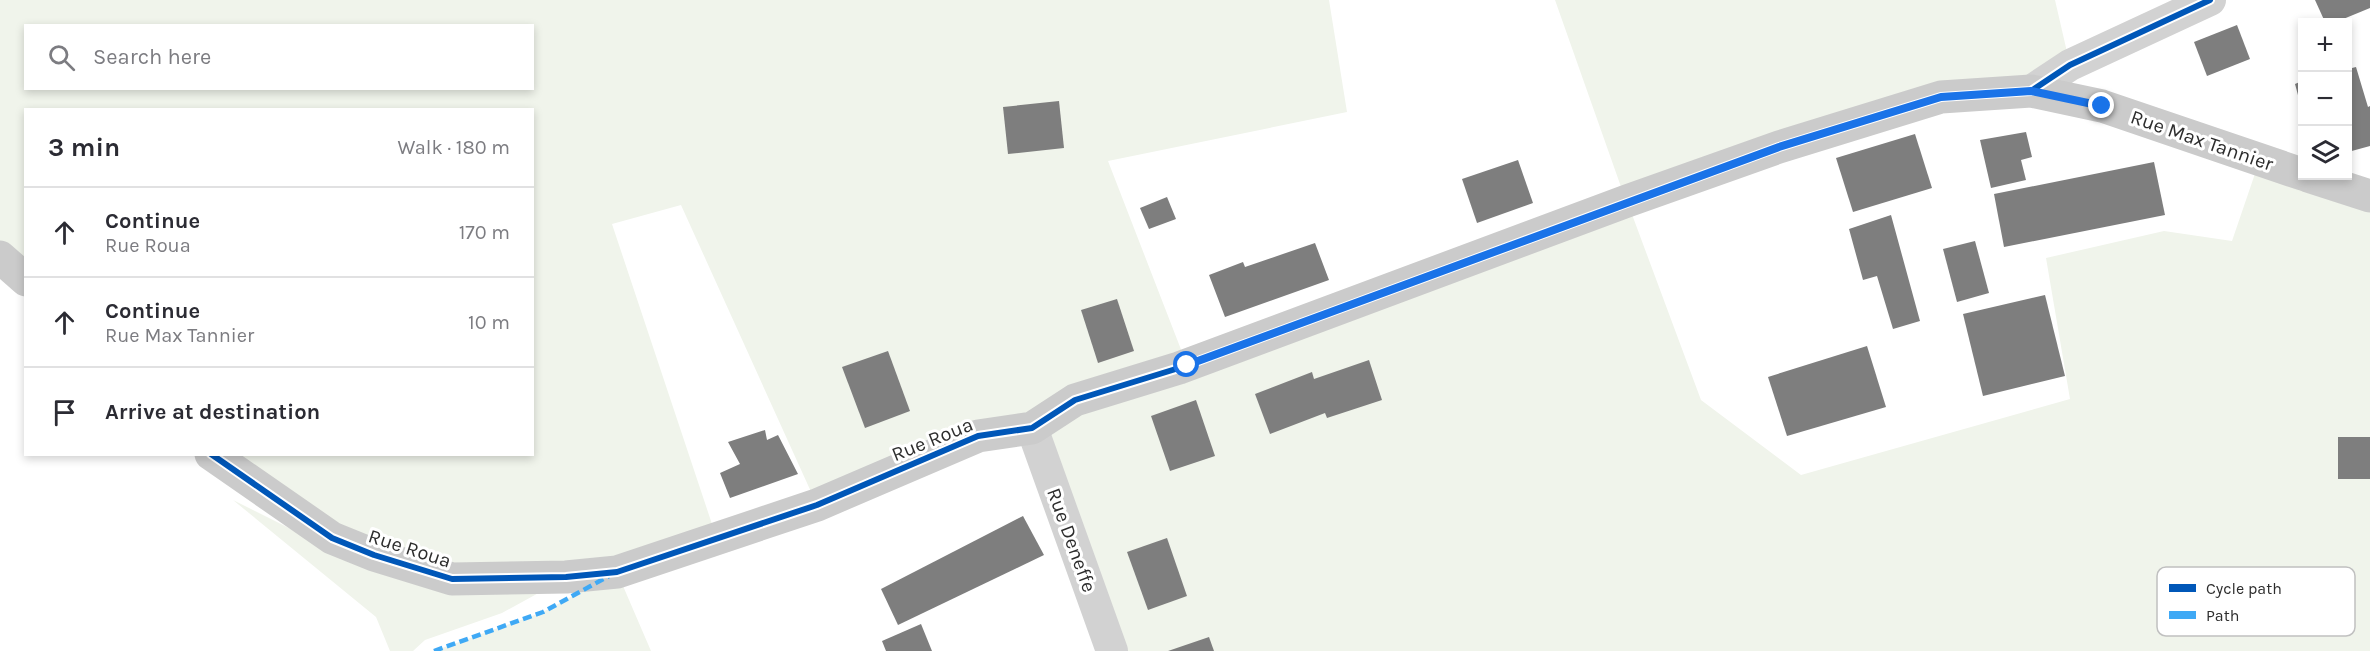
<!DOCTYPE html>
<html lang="en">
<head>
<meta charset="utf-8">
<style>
	:root { --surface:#fff; --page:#f7f7f7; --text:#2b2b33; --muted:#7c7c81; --line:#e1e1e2 }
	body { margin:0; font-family:Karla,sans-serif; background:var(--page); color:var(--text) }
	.controls { position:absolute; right:18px; top:18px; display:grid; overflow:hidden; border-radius:0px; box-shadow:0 3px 9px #0003 }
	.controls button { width:54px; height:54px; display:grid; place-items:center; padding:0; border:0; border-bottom:2px solid var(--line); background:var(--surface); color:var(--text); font:30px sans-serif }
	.stop { position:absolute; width:18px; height:18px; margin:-14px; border:4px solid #1a73e8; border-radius:50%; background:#fff }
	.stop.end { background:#1a73e8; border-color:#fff; box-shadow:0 2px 6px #0008 }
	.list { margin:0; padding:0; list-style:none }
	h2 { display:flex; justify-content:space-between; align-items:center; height:78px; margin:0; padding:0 24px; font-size:26px }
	h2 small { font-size:20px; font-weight:400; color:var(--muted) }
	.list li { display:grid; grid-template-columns:39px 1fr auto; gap:18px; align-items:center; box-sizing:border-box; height:90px; padding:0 24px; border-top:2px solid var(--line) }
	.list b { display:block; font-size:22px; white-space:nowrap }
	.list p { margin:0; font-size:20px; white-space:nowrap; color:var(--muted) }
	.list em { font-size:20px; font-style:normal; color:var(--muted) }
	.icon { flex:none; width:33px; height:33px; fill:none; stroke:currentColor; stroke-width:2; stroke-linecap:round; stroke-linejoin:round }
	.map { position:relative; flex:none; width:2370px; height:651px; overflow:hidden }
	.search { position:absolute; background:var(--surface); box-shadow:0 3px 9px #0003; left:24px; top:24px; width:510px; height:66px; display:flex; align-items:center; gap:15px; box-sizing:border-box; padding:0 21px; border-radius:0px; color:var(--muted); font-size:22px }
	.panel { position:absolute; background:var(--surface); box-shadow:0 3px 9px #0003; left:24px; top:108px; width:510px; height:348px; border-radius:0px }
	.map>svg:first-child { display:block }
	.green { fill:#f0f4eb; fill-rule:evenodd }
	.building { fill:#7e7e7e }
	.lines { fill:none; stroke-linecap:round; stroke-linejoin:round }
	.street { stroke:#d2d2d2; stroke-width:32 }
	.secondary { stroke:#cbcbcb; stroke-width:33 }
	.quiet { stroke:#3fa9f5; stroke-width:4.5; stroke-dasharray:9 4.5; stroke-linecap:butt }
	.cycleway-casing { stroke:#fff; stroke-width:10 }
	.cycleway { stroke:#0057b8; stroke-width:6 }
	.route { stroke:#1a73e8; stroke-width:8 }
	.labels { text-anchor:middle; stroke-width:6; stroke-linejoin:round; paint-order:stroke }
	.street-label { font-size:20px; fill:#2d2d2d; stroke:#fff }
	.key { fill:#fff; stroke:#c0c0c0; stroke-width:1.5 }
	.key-label { font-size:16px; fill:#2d2d2d }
</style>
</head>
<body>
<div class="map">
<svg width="2370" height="651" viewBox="0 0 2370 651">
	<rect width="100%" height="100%" fill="#fff"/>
	<g class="green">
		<path d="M0,0H1329L1347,112L1108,161L1187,365L1626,201L1555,0H2055L2070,65L1941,97L1627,201L1701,400L1801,475L2070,399L2046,258L2164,231L2232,241L2260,159L2370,196V651H1112L1032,429L817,505L681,205L612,224L717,539L617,572L651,651H434L543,612L615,573L566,577L374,555L211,455L532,454V110H26L25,280L0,257ZM26,26H532V88H26Z"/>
		<polygon points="233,500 379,573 555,584 502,613 425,640 413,651 390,651 376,617"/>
	</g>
	<g class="building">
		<polygon points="2315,0 2370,0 2370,8 2336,22 2325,22"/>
		<polygon points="2237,25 2250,59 2207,76 2194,42"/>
		<polygon points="2356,67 2368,107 2370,106 2370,146 2348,152 2348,69"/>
		<polygon points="2302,81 2302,110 2295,84"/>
		<polygon points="1059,101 1064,148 1008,154 1003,107"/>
		<polygon points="2026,132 2032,157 2021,160 2026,180 1991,188 1980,140"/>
		<polygon points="1915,134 1932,188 1853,212 1836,158"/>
		<polygon points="1518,160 1533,203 1477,223 1462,179"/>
		<polygon points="2154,162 2165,215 2004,247 1994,194"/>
		<polygon points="1167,197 1176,219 1149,229 1140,208"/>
		<polygon points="1891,215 1920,321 1893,329 1877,276 1863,280 1849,229"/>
		<polygon points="1975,241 1989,293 1957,302 1943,249"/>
		<polygon points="1315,243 1329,280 1225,317 1209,275 1243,262 1245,267"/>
		<polygon points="2045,295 2065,376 1983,396 1963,314"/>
		<polygon points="1117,299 1134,351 1098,363 1081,310"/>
		<polygon points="1867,346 1886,407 1787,436 1768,377"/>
		<polygon points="888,351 910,411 865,428 842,367"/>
		<polygon points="1369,360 1382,400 1327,418 1325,413 1270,434 1255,394 1312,372 1314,379"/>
		<polygon points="1196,400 1215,456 1170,471 1151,416"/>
		<polygon points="765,430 767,440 778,435 798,474 730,498 720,473 740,464 728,442"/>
		<rect x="2338" y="437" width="32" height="42"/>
		<polygon points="1023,516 1044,555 898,625 881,589"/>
		<polygon points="1167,538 1187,596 1148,610 1127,552"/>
		<polygon points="921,624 932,651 886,651 882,641"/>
		<polygon points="1209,637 1214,651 1168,651"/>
	</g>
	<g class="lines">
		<g class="street">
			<polyline points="2031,91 2070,65 2210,0"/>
			<polyline points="1032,428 1112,651"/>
		</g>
		<g class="secondary">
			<polyline points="2308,176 2370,196"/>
			<polyline points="0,257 26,280"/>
			<polyline points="211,454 332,538 374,555 452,579 566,577 617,572 817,505 978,436 1032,428 1075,400 1179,368 1627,201 1779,147 1941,97 2031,91 2102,106 2302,174"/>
		</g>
		<polyline class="quiet" points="434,651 543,612 609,576"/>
		<defs>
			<polyline id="cycleway" points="211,454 332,538 374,555 452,579 566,577 617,572 817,505 978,436 1032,428 1075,400 1179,368 1779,147 1941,97 2031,91 2070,65 2210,0"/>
		</defs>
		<use href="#cycleway" class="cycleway-casing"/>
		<use href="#cycleway" class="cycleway"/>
	</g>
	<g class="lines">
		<polyline class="route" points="1187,365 1779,147 1941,97 2031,91 2102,106"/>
	</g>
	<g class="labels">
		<g class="street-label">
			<text transform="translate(2202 140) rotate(19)" y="7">Rue Max Tannier</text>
			<text transform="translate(932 439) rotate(-22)" y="7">Rue Roua</text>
			<text transform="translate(1072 540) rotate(70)" y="7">Rue Deneffe</text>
			<text transform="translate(410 548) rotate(18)" y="7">Rue Roua</text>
		</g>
	</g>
	<rect x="2157" y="567" width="198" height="69" rx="9" class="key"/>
	<rect x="2169" y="584" width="27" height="8" fill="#0057b8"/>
	<rect x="2169" y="611" width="27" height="8" fill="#3fa9f5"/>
	<g class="key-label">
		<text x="2206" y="594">Cycle path</text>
		<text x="2206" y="621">Path</text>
	</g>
</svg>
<div class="controls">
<button>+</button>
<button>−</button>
<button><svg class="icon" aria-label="layers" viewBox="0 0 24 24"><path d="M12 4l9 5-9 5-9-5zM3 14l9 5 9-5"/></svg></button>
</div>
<div class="stop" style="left:1187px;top:365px"></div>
<div class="stop end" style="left:2102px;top:106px"></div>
<div class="search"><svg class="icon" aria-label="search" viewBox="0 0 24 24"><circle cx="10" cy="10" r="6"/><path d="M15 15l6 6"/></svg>Search here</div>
<section class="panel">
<h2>3 min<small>Walk · 180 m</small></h2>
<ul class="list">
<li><svg class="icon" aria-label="ahead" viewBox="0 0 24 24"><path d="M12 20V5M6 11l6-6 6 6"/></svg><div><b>Continue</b><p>Rue Roua</p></div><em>170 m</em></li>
<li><svg class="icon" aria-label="ahead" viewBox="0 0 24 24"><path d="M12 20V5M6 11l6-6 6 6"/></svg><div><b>Continue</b><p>Rue Max Tannier</p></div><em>10 m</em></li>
<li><svg class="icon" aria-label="arrive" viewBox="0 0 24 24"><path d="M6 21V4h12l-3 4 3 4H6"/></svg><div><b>Arrive at destination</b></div></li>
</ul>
</section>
</div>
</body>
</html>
